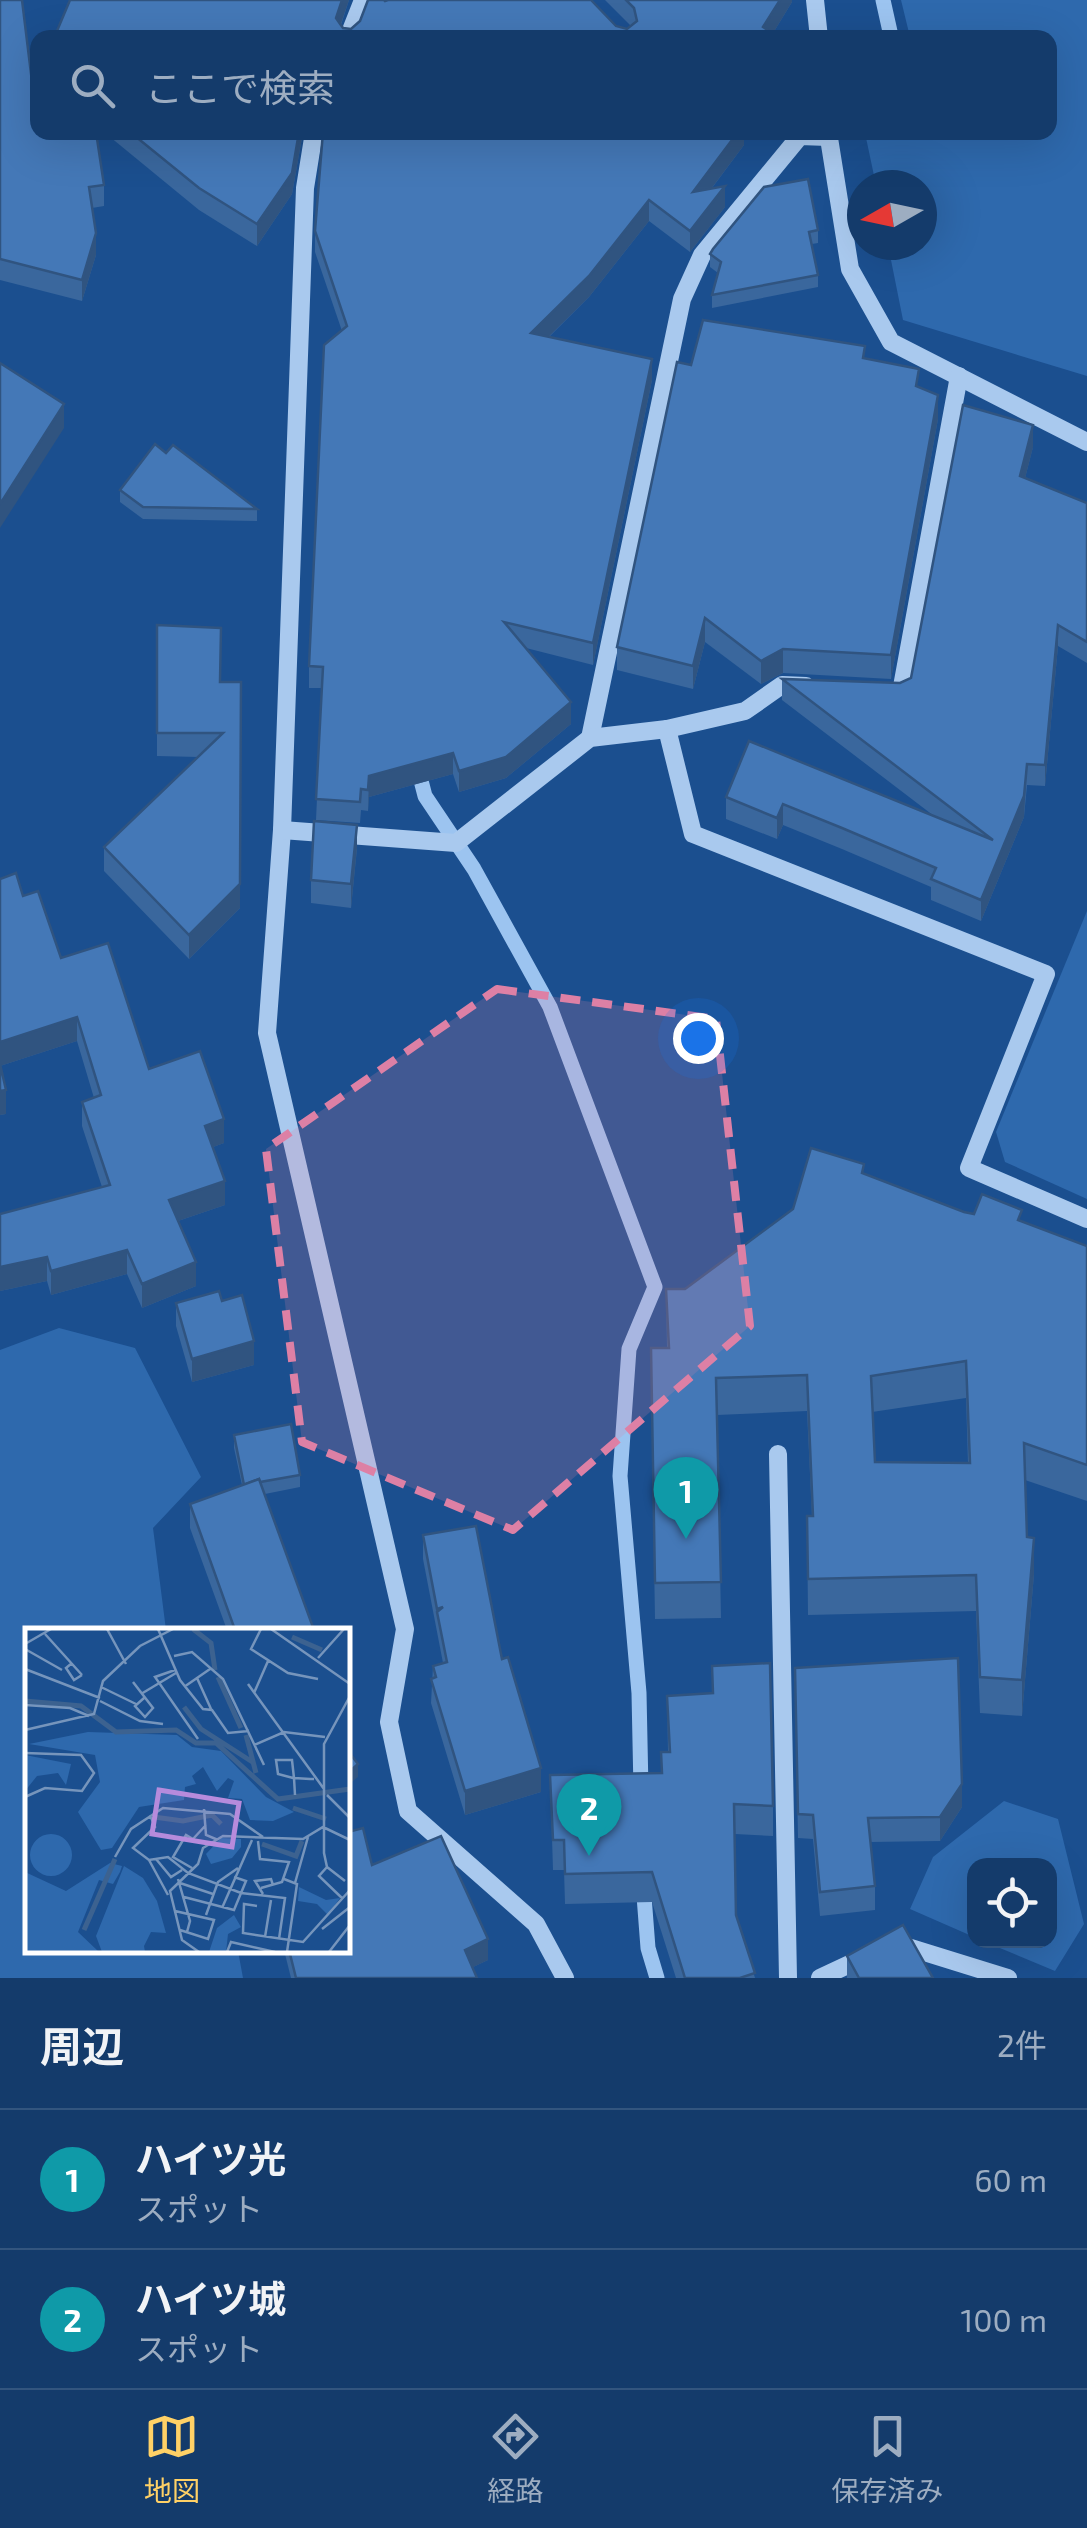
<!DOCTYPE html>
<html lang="ja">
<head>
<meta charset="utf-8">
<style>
	:root { --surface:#143b6b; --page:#1d4271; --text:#f1f3f6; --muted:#9dadc1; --line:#33557e; --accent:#ffd166 }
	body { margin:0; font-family:"Exo 2","Noto Sans JP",sans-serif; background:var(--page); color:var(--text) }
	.controls { position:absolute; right:30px; bottom:30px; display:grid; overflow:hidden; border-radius:20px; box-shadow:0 10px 40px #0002 }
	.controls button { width:90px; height:90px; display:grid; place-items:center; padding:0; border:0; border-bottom:2px solid var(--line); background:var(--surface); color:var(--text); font:50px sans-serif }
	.compass { position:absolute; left:847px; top:170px; width:90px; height:90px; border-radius:50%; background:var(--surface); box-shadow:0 10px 40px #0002; rotate:261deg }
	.you { position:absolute; left:698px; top:1038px; width:35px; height:35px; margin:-25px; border:8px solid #fff; border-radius:50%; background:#1a73e8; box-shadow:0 0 0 15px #1a73e833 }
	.badge { display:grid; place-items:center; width:65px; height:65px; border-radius:50%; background:var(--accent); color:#fff; font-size:32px; font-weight:700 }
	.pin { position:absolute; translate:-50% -82px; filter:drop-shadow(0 2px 5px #0008) }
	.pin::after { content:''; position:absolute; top:52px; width:35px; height:30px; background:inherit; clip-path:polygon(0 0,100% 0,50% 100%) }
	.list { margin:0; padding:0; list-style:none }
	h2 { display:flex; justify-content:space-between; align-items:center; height:130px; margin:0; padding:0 40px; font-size:42px }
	h2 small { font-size:32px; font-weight:400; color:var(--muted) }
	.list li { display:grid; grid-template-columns:65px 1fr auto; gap:30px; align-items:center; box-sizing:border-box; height:140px; padding:0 40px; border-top:2px solid var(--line) }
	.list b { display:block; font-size:38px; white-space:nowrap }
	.list p { margin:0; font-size:32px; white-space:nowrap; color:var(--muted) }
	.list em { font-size:32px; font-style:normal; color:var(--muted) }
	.icon { flex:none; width:55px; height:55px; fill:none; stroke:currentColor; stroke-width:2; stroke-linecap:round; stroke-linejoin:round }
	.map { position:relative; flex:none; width:1087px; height:1978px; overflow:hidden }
	.search { position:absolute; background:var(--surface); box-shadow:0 10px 40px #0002; left:30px; right:30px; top:30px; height:110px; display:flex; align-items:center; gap:25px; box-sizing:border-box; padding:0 35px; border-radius:20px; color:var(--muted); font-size:38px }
	.sheet { height:410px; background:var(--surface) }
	nav { display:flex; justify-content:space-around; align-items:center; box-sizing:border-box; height:140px; border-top:2px solid var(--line); background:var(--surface); font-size:28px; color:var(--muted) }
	nav a { display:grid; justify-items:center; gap:5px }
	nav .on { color:var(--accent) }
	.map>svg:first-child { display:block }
	.green { fill:#2e69ad }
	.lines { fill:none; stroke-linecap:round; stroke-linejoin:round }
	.stream { stroke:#9cc4f0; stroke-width:15 }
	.minor { stroke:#a9c9ee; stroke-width:18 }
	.wall { fill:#3a679d; fill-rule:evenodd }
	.shaded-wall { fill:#305480 }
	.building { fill:#4478b7; stroke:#305480; stroke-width:2.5; fill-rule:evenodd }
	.marked { fill:#dd80a5; fill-opacity:0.2; stroke:#dd80a5; stroke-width:8; stroke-dasharray:20 12; stroke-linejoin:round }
	.inset-river { fill:none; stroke:#3c6290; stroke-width:5 }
	.inset-road { fill:none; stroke:#7695bc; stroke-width:2.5 }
	.view { fill:#b68bdc; fill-opacity:0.15; stroke:#b68bdc; stroke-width:5 }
	.inset-edge { fill:none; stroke:#fff; stroke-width:5 }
</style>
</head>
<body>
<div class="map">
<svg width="1087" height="1978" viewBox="0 0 1087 1978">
	<rect width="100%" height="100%" fill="#1b4f8f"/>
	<g class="green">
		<polygon points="901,0 1087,0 1087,376 903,320 888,245 922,245 922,185 876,185 865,133 1050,132 1050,38 910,37"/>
		<polygon points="1087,911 1087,1199 1005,1162 996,1132"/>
		<polygon points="59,1328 135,1348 201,1477 153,1528 166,1630 28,1630 28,1950 238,1951 243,1978 0,1978 0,1350"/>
		<polygon points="1004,1801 1058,1819 1084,1924 1055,1971 983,1941 1050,1940 1050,1866 974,1866 974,1937 910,1909 933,1857"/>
	</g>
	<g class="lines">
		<g class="stream">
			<polyline points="883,0 891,36"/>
			<polyline points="417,765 425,796 474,869 550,1007 655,1287 629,1349 620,1476 639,1693 641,1790"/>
			<polyline points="643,1883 648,1948 657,1978"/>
		</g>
		<g class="minor">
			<polyline points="815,0 819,38"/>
			<polyline points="348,38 363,0"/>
			<polyline points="314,132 305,188 282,830 267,1033 405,1629 389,1722 408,1811 536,1924 565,1978"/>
			<polyline points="828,132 850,269 891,342 1087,442"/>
			<polyline points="887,691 901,692 959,376"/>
			<polyline points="667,729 693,834 1046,974 969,1168 1087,1219"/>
			<polyline points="590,738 682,299 702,255 800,136 828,137"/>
			<polyline points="282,830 456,843 590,738 667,729 745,711 782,685 806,686"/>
			<polyline points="778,1454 788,1978"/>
			<polyline points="895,1943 1008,1978"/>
			<polyline points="820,1978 867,1956"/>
		</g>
	</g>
	<g class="wall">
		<polygon points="0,0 33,90 104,185 104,206 92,208 96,255 82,301 0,280"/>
		<polygon points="349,0 341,25 343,28 351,29 385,1 616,26 627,29 631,26 605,0 792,0 792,2 770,38 54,38"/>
		<polygon points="104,132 303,132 292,194 257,246 199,210"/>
		<polygon points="744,132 744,145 712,188 725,207 690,252 649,221 589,297 549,337 652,380 593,665 526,648 571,724 506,778 459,792 453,774 369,797 368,811 361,810 360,823 316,820 322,688 309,688 309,666 342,331 315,252 315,231"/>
		<polygon points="818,230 818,243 812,244 818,275 818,287 712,308 712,295 718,273 710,267 710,254"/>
		<polygon points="865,358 919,387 938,419 891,679 783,673 761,684 705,642 693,689 617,670 617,647 691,365"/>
		<polygon points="1033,447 1025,478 1087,503 1087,663 1058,646 1045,786 1027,785 1024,817 981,921 931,900 931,887 842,849 783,825 777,839 726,819 726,797 934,816 782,700 782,679 900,683 911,678"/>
		<polygon points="166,453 257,509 257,521 143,519 120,502 120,490"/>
		<polygon points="157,625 220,682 240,908 189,959 104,871 104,847 198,757 157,756"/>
		<polygon points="357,848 351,908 311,903 311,880"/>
		<polygon points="0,879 23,896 61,958 149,1069 224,1143 213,1147 225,1205 178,1221 196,1286 142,1308 127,1274 51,1295 47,1281 0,1291 0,1214 102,1187 82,1126 82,1102 94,1098 77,1041 0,1066 6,1114 0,1115"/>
		<path d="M864,1174L964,1212L1022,1222L1087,1246V1501L1025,1480L1027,1537L1034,1574L1022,1716L980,1713L976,1611L808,1615L807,1516H812L807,1411L717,1415L721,1618L655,1619L651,1384L667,1348L666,1289H685ZM966,1398L968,1463L875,1462L872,1412Z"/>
		<polygon points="176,1303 254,1365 192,1382 176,1326"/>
		<polygon points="234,1435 300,1475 300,1487 265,1494 314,1630 227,1630 190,1528 190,1504 242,1485 234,1448"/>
		<polygon points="423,1535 502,1659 541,1792 465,1815 431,1703 433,1666 443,1663 423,1559"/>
		<polygon points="712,1666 773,1806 773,1836 735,1834 736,1915 755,1978 676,1978 652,1902 565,1904 564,1870 553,1870 550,1775 661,1773 661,1752 668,1752 667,1696 712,1693"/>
		<polygon points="795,1668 962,1807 940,1841 870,1842 875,1886 875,1910 820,1916 813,1839 798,1838"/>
		<polygon points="372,1865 488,1960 473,1967 477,1978 291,1978 284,1950 348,1950"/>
		<polygon points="847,1956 933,1978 847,1978"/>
	</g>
	<g class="shaded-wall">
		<polygon points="342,0 349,0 336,38 336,18"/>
		<polygon points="780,0 792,0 792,2 770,38 763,38 763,27"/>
		<polygon points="299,132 303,132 292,194 257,246 257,224"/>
		<polygon points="738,132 744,132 744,145 693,213 693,192"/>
		<polygon points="725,186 725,207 690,252 690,231"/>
		<polygon points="649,200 649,221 589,297 531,354 531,333"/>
		<polygon points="96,233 96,255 82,301 82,280"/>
		<polygon points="652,359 652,380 593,665 593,643"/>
		<polygon points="938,395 938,419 891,679 891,655"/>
		<polygon points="64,404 64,428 0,528 0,504"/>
		<polygon points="1033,425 1033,447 1020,498 1020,476"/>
		<polygon points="705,618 705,642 693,689 693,666"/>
		<polygon points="1058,625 1058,646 1045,786 1045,765"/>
		<polygon points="783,649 783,673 761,684 761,661"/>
		<polygon points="241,682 240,908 189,959 189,935"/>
		<polygon points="571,702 571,724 506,778 459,792 459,771"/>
		<polygon points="453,753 453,774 369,797 368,811 369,776"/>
		<polygon points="1027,764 1024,817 981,921 981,900"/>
		<polygon points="783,804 783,825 777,839 777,818"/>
		<polygon points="357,825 357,848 351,908 351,884"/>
		<polygon points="77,1017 77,1041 0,1066 0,1042"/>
		<polygon points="6,1090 6,1114 0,1115 0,1091"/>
		<polygon points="224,1119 224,1143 205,1150 205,1126"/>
		<polygon points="225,1181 225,1205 169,1224 169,1200"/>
		<polygon points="127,1250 127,1274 51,1295 51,1271"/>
		<polygon points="47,1257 47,1281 0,1291 0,1267"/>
		<polygon points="196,1262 196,1286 142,1308 142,1284"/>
		<polygon points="254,1341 254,1365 192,1382 192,1359"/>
		<polygon points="1034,1538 1034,1574 1022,1716 1022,1680"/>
		<polygon points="358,1764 358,1777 348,1785 348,1773"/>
		<polygon points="541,1768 541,1792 465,1815 465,1791"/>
		<polygon points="962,1784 962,1807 940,1841 940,1817"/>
		<polygon points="488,1939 488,1960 465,1971 465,1950"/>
	</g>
	<g class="building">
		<polygon points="0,0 22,0 33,90 38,79 38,132 96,132 104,185 89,187 96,233 82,280 0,259"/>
		<polygon points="70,0 342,0 336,18 343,28 351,29 360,21 368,0 384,0 385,1 388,0 591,0 616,26 627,29 637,21 634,8 626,0 780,0 763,27 769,31 765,38 54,38"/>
		<polygon points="130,132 299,132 292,173 257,224 199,188"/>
		<polygon points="323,132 738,132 693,192 725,186 690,231 649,200 589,276 531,333 652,359 593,643 504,622 571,702 506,757 459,771 453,753 369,776 368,790 361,789 360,802 316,799 323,667 309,666 324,345 347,326 315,231"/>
		<polygon points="808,179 818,230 809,232 818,275 712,295 721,262 710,254 713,249 764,187"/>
		<polygon points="703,320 865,346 863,358 919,369 916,386 938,395 891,655 783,649 761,661 705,618 693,666 617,647 677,362 691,365"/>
		<polygon points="0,363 64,404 0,504"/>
		<polygon points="963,405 1033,425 1020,476 1087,503 1087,642 1058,625 1045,765 1027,764 1024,796 981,900 931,879 936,868 842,828 783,804 777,818 726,797 749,741 993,840 782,679 900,683 911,678"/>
		<polygon points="155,444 166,453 173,445 257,509 143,507 120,490"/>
		<polygon points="157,625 221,628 220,682 241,682 240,884 189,935 104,847 223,733 157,733"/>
		<polygon points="314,821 357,825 351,884 311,880"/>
		<polygon points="16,873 23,896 38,891 61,958 108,943 149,1069 200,1051 224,1119 205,1126 225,1181 169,1200 196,1262 142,1284 127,1250 51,1271 47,1257 0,1267 0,1214 110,1185 82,1102 101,1095 77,1017 0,1042 0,879"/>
		<polygon points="0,1064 6,1090 0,1091"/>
		<path d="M811,1148L864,1164L862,1173L964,1212L974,1214L982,1194L1022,1210L1018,1220L1087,1246V1465L1024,1443L1027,1537L1034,1538L1022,1680L980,1677L976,1575L808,1579L807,1516H813L807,1375L716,1378L721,1582L655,1583L651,1348H669L666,1289H685L793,1209ZM966,1361L970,1463L875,1462L871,1376Z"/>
		<polygon points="219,1291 222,1301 242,1295 254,1341 192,1359 176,1303"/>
		<polygon points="291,1424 300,1475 260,1482 259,1479 244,1485 234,1435"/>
		<polygon points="259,1479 314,1630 235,1630 190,1504"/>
		<polygon points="476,1526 502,1659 508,1657 541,1768 465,1791 431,1679 436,1677 433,1666 447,1662 437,1612 443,1607 437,1609 423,1535"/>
		<polygon points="958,1658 962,1784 940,1817 868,1818 875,1886 820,1892 813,1815 798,1814 795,1668"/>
		<polygon points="770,1663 773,1806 734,1804 736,1915 755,1973 740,1978 685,1978 652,1872 565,1874 564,1840 553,1840 550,1775 662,1773 661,1752 670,1752 667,1696 713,1693 712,1666"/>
		<polygon points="348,1751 358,1764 348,1773"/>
		<polygon points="363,1828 372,1865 441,1836 488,1939 465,1950 477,1978 296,1978 289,1950 348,1950 348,1832"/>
		<polygon points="903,1925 933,1978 859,1978 847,1956"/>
	</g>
	<path class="marked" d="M497,989L716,1019L750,1326L513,1530L302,1442L266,1149Z"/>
	<g transform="translate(25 1628)">
		<rect width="325" height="325" fill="#1b4f8f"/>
		<path d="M63,104L152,107L167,119L196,123L241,169L269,184L248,193L225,192L217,171L203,170L209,153L203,150L192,163L178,139L167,148L171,156L160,159L159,172L114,179L87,220L76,222L53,184L75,154L70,127L4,116ZM0,127L46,136L41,157L33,145L12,148L0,163ZM5 227a21 21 0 1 1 42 0a21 21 0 1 1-42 0ZM196,210L216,211V219L207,230L186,236L181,226ZM85,235L97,238L95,244L88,256L74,252L53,304L74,324H0V244L41,263ZM99,238L118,250L132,273L141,305L126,304L119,318L120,324H132H77L71,308ZM274,259L301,272L315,270L303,287L292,276L273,273ZM209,287L216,299L203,306L201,324H184L192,300Z" fill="#2e69ad"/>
		<path class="inset-river" d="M168,1L186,15L190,42M267,9L297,22M193,49L216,100M0,73L56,78L91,104L151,102L171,115H191L253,171L325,161M159,79L176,101L229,135M221,107L231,145M268,180L301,191M129,189L158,193L187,187L196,196M237,216L271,228L277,213M59,302L90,231"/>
		<path class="inset-road" d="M82,1L101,36M133,1L155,52L178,81L187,82L203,105L224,103M236,1L226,21L263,45L293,51M246,1L325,56M20,6L57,47M0,16L26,1M0,21L37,42M149,28L167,24L198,51L239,137M293,30L319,1M47,35L41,40L49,52L57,47M0,41L75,70M150,42L130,49L173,111M172,50L186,81M108,54L128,80L120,89L110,78L119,70M223,56L299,161M76,59L111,76M159,59L185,41M229,65L243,33M116,66L151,45M75,73L115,93L138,96M0,77L45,80L64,88M0,102L69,86L78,53L115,18L148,1M229,117L259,104L300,109M0,125L56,127L69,145L57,163L20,160L0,169M270,167L269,150L267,132H251L253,146L268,150H269L285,151H289M302,167L325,190M179,181L181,207L193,212M125,187L130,199L108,220L124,232L143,229L163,245L216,265L260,270L254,311M233,213L235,231L264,234L257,254L236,260M90,229L106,201L138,180L205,186L238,209M131,231L146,249L157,242M124,232L143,267M302,239L294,248L318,271M167,240L148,229L161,207L168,211L181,197M153,251L165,293L162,304M259,251L272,256L262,324M320,253L302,239L299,225V116L325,68M155,255L188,266M270,255L283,209M238,266L230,253L246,251L248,257M159,269L209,282L221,253L209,249M232,278L219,276L218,305L278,314L325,262M197,280L227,212M150,283L189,292L183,311L155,302M181,287L193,254L213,240M297,301L325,279M240,309L246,272M174,324L157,312L145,263L173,236L178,220L198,208L278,211L298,199L325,212M202,324L206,314L250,324M304,324L325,297"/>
		<path class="view" d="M134,162L214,175L207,219L127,206Z"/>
		<rect width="325" height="325" class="inset-edge"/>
	</g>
</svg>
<div class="controls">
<button><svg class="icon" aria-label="locate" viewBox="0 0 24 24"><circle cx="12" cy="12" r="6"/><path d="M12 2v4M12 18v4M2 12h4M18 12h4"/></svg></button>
</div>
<svg class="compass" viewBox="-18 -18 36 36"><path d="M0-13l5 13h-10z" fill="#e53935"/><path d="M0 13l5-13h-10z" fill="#9dadc1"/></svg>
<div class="you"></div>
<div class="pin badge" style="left:686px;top:1539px;background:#0f9aa8">1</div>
<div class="pin badge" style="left:589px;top:1856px;background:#0f9aa8">2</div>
<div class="search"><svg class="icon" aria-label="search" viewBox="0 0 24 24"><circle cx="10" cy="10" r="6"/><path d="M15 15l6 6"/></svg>ここで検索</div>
</div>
<section class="sheet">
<h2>周辺<small>2件</small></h2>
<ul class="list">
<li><span class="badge" style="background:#0f9aa8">1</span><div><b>ハイツ光</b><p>スポット</p></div><em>60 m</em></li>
<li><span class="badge" style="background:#0f9aa8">2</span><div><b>ハイツ城</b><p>スポット</p></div><em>100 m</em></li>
</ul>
</section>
<nav>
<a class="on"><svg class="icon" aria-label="map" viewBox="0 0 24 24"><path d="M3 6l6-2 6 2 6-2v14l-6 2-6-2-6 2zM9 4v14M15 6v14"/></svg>地図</a>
<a><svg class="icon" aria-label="directions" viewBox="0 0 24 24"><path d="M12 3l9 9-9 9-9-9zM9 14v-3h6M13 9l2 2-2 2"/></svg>経路</a>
<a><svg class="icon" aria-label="saved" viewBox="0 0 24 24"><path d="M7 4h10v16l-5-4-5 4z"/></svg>保存済み</a>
</nav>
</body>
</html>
